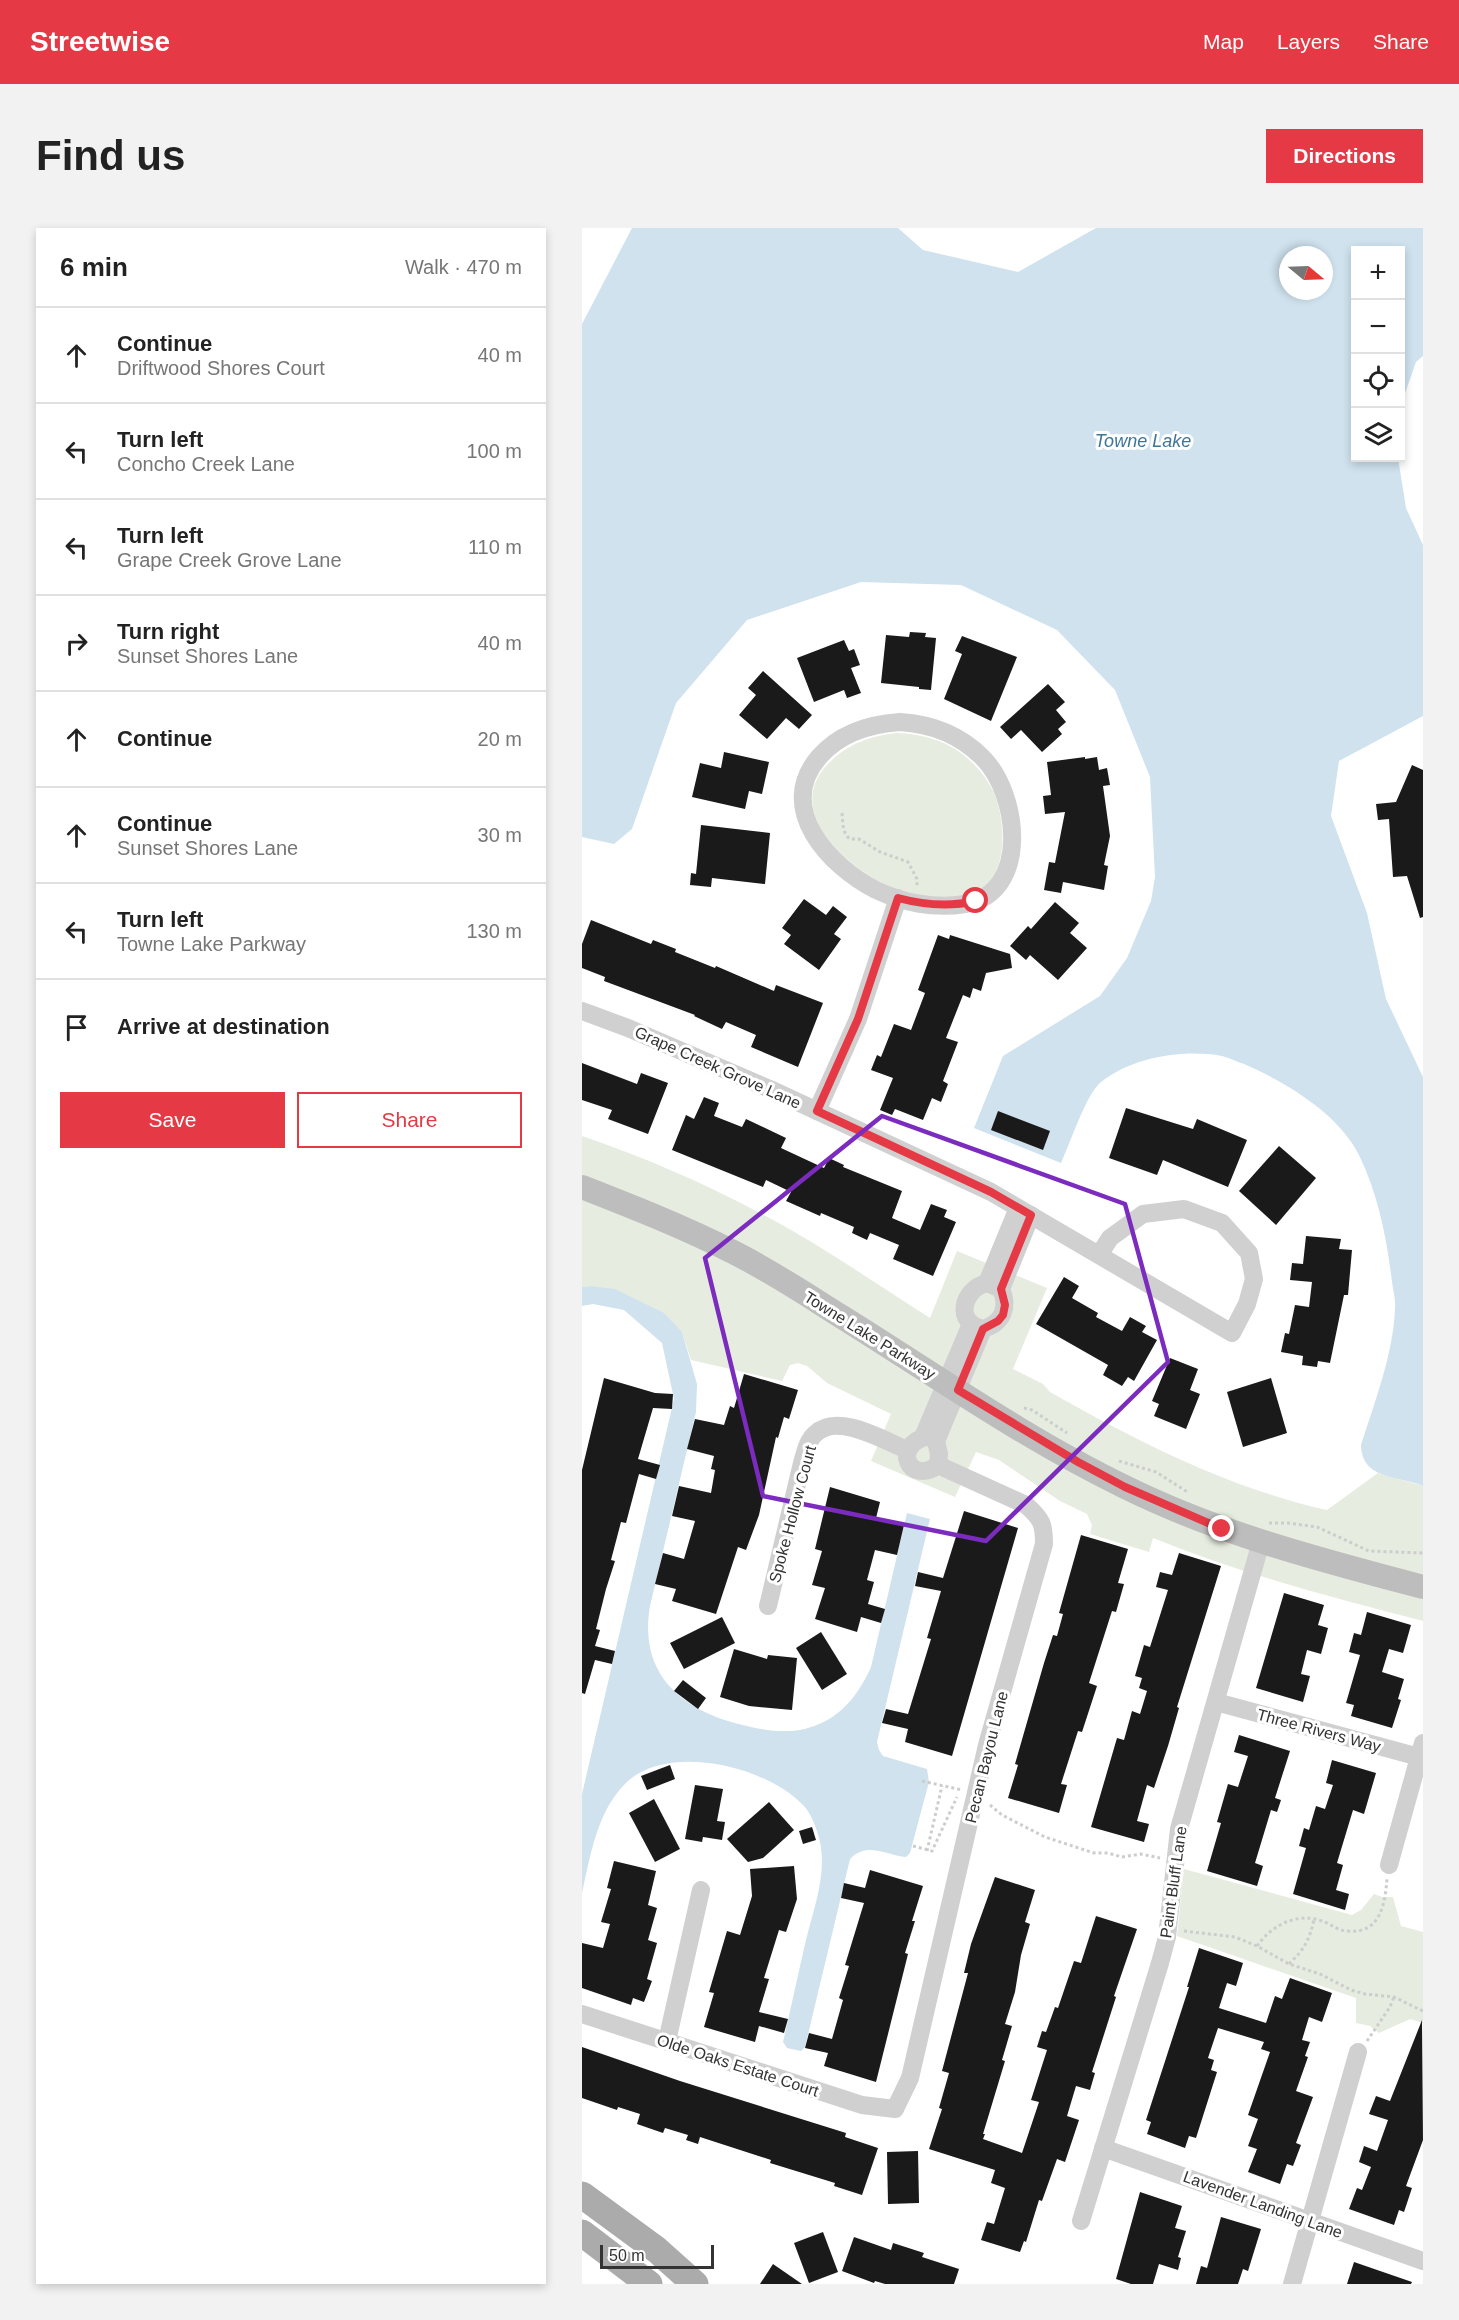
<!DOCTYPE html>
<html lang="en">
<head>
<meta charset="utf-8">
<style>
	:root { --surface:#fff; --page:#f2f2f2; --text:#222; --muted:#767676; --line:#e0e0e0; --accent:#e63946 }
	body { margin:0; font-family:Arial,sans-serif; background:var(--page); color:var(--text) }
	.controls { position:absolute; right:18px; top:18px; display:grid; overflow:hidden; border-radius:0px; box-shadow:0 3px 9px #0003 }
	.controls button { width:54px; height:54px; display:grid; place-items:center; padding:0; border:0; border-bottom:2px solid var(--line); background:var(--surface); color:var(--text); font:30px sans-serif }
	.compass { position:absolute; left:697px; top:18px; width:54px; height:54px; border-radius:50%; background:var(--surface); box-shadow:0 3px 9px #0003; rotate:109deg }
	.scale { position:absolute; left:18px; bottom:15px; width:114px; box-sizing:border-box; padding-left:6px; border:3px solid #333; border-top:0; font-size:16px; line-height:21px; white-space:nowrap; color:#333; -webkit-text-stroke:4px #fff; paint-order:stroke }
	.stop { position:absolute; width:18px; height:18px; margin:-14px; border:4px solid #e63946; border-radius:50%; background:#fff }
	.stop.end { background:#e63946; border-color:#fff; box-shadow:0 2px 6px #0008 }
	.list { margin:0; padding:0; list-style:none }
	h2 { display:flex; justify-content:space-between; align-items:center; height:78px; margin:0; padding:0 24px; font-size:26px }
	h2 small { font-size:20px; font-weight:400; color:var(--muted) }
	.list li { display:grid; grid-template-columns:39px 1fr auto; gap:18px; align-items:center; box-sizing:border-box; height:96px; padding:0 24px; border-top:2px solid var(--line) }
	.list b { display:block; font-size:22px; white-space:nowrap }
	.list p { margin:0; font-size:20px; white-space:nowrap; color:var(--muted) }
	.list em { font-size:20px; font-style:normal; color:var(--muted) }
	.actions { display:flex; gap:12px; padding:18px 24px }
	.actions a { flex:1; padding:14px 0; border:2px solid var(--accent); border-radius:0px; text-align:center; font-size:21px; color:var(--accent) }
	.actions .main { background:var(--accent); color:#fff }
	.icon { flex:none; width:33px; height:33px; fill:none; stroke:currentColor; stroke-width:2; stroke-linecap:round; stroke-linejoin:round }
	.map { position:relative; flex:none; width:841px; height:2056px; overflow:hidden; border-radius:0px }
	header { display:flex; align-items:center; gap:36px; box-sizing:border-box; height:84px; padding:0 30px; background:var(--accent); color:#fff }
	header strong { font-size:28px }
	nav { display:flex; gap:33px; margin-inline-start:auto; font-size:21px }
	.intro { display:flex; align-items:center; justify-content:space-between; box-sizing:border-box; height:144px; padding:0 36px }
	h1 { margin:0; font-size:42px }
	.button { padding:15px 27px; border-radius:0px; background:var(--accent); color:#fff; font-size:21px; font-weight:700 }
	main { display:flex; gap:36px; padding:0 36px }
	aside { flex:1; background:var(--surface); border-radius:0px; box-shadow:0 3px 9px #0003 }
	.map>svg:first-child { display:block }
	.green { fill:#e6ecdf }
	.water { fill:#cfe2ee; fill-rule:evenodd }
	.building { fill:#1a1a1a }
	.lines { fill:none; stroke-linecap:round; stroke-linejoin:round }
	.path { stroke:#cdcdcd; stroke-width:3; stroke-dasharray:3 3; stroke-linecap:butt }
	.street { stroke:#d0d0d0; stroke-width:18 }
	.secondary { stroke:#bdbdbd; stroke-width:24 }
	.primary { stroke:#ababab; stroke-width:27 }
	.route { stroke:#e63946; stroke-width:8 }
	.marked { fill:none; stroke:#7b2cbf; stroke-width:4.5; stroke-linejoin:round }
	.labels { text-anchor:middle; stroke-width:6; stroke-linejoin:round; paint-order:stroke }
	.street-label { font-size:16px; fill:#333; stroke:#fff }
	.water-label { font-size:18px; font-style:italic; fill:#3f7597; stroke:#fff }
</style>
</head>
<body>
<header>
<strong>Streetwise</strong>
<nav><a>Map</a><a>Layers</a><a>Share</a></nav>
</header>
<div class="intro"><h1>Find us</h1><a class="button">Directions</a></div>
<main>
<aside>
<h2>6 min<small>Walk · 470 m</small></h2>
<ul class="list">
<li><svg class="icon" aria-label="ahead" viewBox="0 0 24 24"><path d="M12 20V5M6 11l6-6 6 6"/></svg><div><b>Continue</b><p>Driftwood Shores Court</p></div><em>40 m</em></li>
<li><svg class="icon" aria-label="left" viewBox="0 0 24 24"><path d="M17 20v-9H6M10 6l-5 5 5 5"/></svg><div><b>Turn left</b><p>Concho Creek Lane</p></div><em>100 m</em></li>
<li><svg class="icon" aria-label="left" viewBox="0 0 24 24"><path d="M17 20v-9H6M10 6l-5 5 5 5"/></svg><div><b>Turn left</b><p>Grape Creek Grove Lane</p></div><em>110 m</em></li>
<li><svg class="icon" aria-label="right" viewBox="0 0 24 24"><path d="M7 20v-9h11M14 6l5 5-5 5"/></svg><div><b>Turn right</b><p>Sunset Shores Lane</p></div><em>40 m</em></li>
<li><svg class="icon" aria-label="ahead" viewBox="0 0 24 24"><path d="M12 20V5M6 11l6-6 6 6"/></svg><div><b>Continue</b></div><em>20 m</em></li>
<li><svg class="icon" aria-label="ahead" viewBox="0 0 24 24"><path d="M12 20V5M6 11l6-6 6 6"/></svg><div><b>Continue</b><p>Sunset Shores Lane</p></div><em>30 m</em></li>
<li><svg class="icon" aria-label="left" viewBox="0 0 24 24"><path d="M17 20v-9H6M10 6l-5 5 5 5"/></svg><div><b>Turn left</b><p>Towne Lake Parkway</p></div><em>130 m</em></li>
<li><svg class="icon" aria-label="arrive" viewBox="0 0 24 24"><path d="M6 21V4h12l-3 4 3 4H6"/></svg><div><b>Arrive at destination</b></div></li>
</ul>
<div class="actions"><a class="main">Save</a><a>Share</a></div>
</aside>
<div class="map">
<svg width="841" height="2056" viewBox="0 0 841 2056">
	<rect width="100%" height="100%" fill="#fff"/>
	<g class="green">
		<path d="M315,505C337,506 360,511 379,525C391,534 404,548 411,563C426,595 428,664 380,669C362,670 342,670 325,665C276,651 193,584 249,533C268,515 289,508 315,505Z"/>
		<path d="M0,908C61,929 120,954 176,984C236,1015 291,1054 348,1090L375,1023L465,1060L431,1141L461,1156L468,1164C555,1213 646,1260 745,1282L796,1245L841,1258V1393C750,1369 659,1346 571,1310L567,1324L508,1306L510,1297L505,1286L478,1273L417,1232L394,1224L373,1269L289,1233L309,1186L245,1155L225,1138L216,1135L208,1137L200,1153L109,1132L100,1104L7,1058L0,1059Z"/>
		<polygon points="602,1641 770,1687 779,1682 792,1666 800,1669 811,1669 819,1698 841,1704 841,1795 828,1791 797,1805 788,1798 774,1795 774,1770 595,1708"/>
	</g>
	<g class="water">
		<path d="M50,0H316L341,22L436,44L514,0H841V128L834,134L819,177L818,22H774V230H816L824,280L841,317V488L757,533L749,588L785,685L804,771L841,849V1258C815,1247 780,1252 779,1217C793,1173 811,1127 813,1081C814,1072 811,1062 810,1054C805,1011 796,966 777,927C756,885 703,854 662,836C655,834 648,830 640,828C601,821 551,829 519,854C504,866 488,916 479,935L392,900L421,828L518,768L545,730L569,673L573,649L568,549L533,462L475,402L379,357L279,354L165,392L94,475L50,601L32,616L0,609V96ZM706,27H742V63H706Z"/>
		<path d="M7,1058L33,1061L82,1085L100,1104L115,1156L114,1184L68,1378C56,1448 102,1484 165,1498C184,1503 210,1506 229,1499C259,1490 277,1466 289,1439L325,1285L348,1291L295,1514L297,1522L301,1528L345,1541L347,1554L328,1625L324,1629C304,1627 285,1613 268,1631L223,1819L219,1823L205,1820L201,1814C209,1780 216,1746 224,1712C232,1679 246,1644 237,1610C234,1599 229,1585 221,1577C185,1539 89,1515 46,1553C15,1582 9,1625 0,1665V1566L92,1171L80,1115L42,1082L11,1076L0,1078V1059Z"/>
	</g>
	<g class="building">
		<polygon points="328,404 344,405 343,409 354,410 349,462 337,461 337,459 299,455 304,407 327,409"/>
		<polygon points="380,408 435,429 409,493 362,471 380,426 373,423"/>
		<polygon points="262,412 267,423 272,421 278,437 269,440 279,465 265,470 262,462 232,474 215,430"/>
		<polygon points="181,443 230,487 217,501 204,490 185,511 157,487 174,467 166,460"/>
		<polygon points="466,456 483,474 474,482 484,494 476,501 480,506 460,524 439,502 429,511 418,499"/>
		<polygon points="142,524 187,534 180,566 167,563 163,581 110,569 118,535 139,540"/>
		<polygon points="503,529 503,531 515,529 517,542 525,540 528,557 521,558 528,608 522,637 526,638 522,662 481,654 479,665 462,662 467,634 473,635 483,584 463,586 461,568 469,567 465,534"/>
		<polygon points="830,537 841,542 841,689 838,690 825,648 811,649 807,591 796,592 794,576 814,574"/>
		<polygon points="119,597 188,605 183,656 130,650 129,659 108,657 109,645 114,646"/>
		<polygon points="222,671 244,687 251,678 265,689 252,706 259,711 237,742 202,716 209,707 200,700"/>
		<polygon points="473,674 497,695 488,705 505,720 476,752 448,727 444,732 428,718 446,698 449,701"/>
		<polygon points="9,692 69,716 71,712 94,721 93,724 133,740 134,738 192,763 194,757 241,775 216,839 169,819 174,807 144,794 140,801 112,788 113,787 22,753 23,749 0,740 0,716"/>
		<polygon points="356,707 367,711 368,707 428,726 430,740 404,745 399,763 391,760 388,770 381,767 364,810 376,814 361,853 366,856 359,874 350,870 341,892 313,881 310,887 298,882 311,850 289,842 295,827 299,829 312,796 329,802 343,765 336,762"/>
		<polygon points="0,835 55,856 59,845 86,855 66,906 26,891 30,882 0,872"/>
		<polygon points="122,869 137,875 132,888 160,899 164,891 204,910 199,920 242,940 247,930 262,937 261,939 320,963 310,990 338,1002 349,976 365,982 362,989 374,994 351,1048 311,1031 317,1017 288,1005 285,1012 270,1005 272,999 239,985 238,988 204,973 209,964 184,952 181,959 90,922 104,887 112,891"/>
		<polygon points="544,880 611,901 615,891 665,912 646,959 581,932 575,947 527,930"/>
		<polygon points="416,883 468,903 461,922 409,902"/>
		<polygon points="697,918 734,950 694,997 657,963"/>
		<polygon points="724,1008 759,1011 757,1021 770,1022 766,1067 762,1067 748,1135 736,1133 735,1139 720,1137 721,1128 699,1124 703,1105 707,1106 713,1077 727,1079 730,1054 708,1052 710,1035 721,1036"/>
		<polygon points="482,1049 497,1058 490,1070 516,1085 514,1089 540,1103 548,1089 564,1098 560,1104 575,1112 552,1153 546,1149 540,1158 521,1147 526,1137 454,1096"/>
		<polygon points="588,1130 616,1141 608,1162 618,1166 604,1201 572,1188 577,1176 570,1173"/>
		<polygon points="162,1146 216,1162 207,1191 202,1189 196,1210 194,1209 177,1287 164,1322 156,1319 134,1386 90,1373 94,1361 73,1356 81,1325 102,1331 113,1293 90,1288 97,1258 129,1265 133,1242 129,1241 132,1228 105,1221 113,1191 142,1197 148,1178 152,1180"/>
		<polygon points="22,1150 73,1165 91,1166 90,1181 71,1180 56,1231 78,1237 74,1251 57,1246 44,1295 39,1294 29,1332 33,1333 24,1361 14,1401 18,1402 13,1418 33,1423 30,1436 13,1432 3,1466 0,1465 0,1242"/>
		<polygon points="689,1150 705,1205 661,1219 645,1164"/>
		<polygon points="248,1259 298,1274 294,1290 322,1297 315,1327 293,1322 285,1352 292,1354 286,1376 303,1381 299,1395 279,1389 275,1404 233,1391 243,1360 230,1357 240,1323 233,1321"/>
		<polygon points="382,1283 436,1300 370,1528 323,1514 326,1501 300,1495 304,1481 326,1486 349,1411 345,1410 359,1363 333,1358 336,1344 361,1350"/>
		<polygon points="499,1307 546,1321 536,1355 542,1356 534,1384 530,1383 507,1455 515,1458 500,1504 496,1503 479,1556 485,1557 477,1585 426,1570 436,1537 433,1536 462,1435 471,1407 475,1408 481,1386 477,1385"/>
		<polygon points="597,1325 639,1338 595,1479 597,1480 586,1518 572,1560 565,1557 555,1593 567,1596 562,1614 509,1599 535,1510 542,1512 550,1483 558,1486 565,1463 557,1460 560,1450 553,1448 562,1417 568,1419 586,1362 574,1359 578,1344 590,1347"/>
		<polygon points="702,1365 742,1377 736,1397 746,1400 739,1426 725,1422 719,1446 728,1448 721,1474 674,1460"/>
		<polygon points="785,1384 829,1397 821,1425 807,1421 800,1444 822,1451 816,1471 819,1472 810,1500 769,1488 772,1477 764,1475 778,1427 767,1424 772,1405 779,1407"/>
		<polygon points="140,1389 153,1415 102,1441 88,1415"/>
		<polygon points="239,1404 265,1446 240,1462 214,1420"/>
		<polygon points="152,1421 185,1431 186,1427 215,1430 210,1482 167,1478 138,1469"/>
		<polygon points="101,1452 124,1470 116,1481 92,1463"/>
		<polygon points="657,1507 708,1523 693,1570 699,1572 695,1584 689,1582 673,1635 681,1638 675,1658 625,1643 639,1595 635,1594 646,1556 656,1559 666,1528 652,1524"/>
		<polygon points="750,1532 794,1545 782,1586 771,1582 755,1635 761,1637 754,1662 767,1666 763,1682 711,1666 724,1620 717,1618 722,1600 727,1602 734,1578 743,1581 751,1557 744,1555"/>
		<polygon points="88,1537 93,1551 65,1562 59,1548"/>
		<polygon points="113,1557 141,1561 135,1593 143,1594 140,1612 121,1609 120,1614 103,1611"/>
		<polygon points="72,1571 98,1621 73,1634 47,1585"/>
		<polygon points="187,1574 212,1602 181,1630 166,1634 145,1611"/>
		<polygon points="230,1599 234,1612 221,1616 217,1603"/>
		<polygon points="32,1633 74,1643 66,1677 75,1680 66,1712 75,1715 65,1751 70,1753 62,1774 51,1770 49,1777 0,1760 0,1715 21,1720 28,1696 19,1694 29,1661 25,1660"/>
		<polygon points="212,1638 215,1671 204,1704 197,1702 182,1750 187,1751 177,1784 206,1791 202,1805 177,1798 173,1814 122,1799 132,1765 127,1764 145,1703 158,1707 170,1668 168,1641"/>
		<polygon points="288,1642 341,1658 330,1693 333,1693 323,1725 326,1726 294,1854 242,1838 246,1825 223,1820 227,1805 250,1811 261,1772 257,1770 267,1738 263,1737 282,1675 259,1670 262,1655 283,1660"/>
		<polygon points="413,1649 453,1662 443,1694 448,1696 439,1727 433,1764 423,1796 430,1798 420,1832 423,1833 401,1906 403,1906 401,1911 440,1925 457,1874 449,1872 465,1822 455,1819 460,1803 464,1804 473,1779 476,1780 492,1733 499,1735 514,1688 555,1701 532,1768 534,1769 510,1844 513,1845 508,1862 494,1858 485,1888 497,1892 483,1934 475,1931 460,1973 457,1972 444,2014 442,2013 438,2024 399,2012 405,1994 412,1996 423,1960 409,1955 413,1942 347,1921 360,1881 357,1880 367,1845 360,1843 386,1745 382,1745 389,1716"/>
		<polygon points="617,1720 661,1735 654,1758 645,1755 637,1780 684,1795 693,1768 700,1771 708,1750 750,1765 740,1794 727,1789 720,1812 728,1814 723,1828 726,1829 714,1863 731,1869 714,1915 719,1917 711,1938 705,1936 698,1956 666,1944 675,1921 666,1918 676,1891 666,1887 688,1824 679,1821 682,1814 636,1800 626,1830 632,1832 629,1842 635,1844 614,1910 607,1908 603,1920 565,1906 569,1894 564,1892 607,1759 605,1759"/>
		<polygon points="840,1792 841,1912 824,1958 830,1960 822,1984 817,1982 812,1997 767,1981 775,1960 780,1962 789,1939 777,1934 782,1918 795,1923 806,1892 787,1886 794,1868 808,1873"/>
		<polygon points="0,1819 98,1853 264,1905 263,1909 296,1920 280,1967 252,1958 253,1955 188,1935 189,1932 118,1909 116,1916 104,1912 106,1907 83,1900 81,1905 55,1896 58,1886 36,1879 35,1882 0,1870"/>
		<polygon points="336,1923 337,1975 306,1976 305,1924"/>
		<polygon points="558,1964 600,1978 593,2000 604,2003 596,2029 599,2030 596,2042 577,2036 571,2056 549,2056 534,2051"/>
		<polygon points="639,1989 679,2001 666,2043 661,2041 656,2056 614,2056 619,2038 625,2040"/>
		<polygon points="241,2004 256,2044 227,2055 212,2015"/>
		<polygon points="272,2009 309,2022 311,2015 342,2025 340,2029 377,2041 372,2056 303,2056 293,2053 292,2055 260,2043"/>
		<polygon points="772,2034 830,2054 829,2056 765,2056"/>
		<polygon points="191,2036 220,2056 178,2056"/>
	</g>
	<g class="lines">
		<g class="path">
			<path d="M260,585C261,595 260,605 268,611H277L298,624L326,634L335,651V660"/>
			<polyline points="442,1180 450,1182 485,1205"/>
			<polyline points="537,1233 574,1244 607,1265"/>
			<polyline points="687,1295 706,1295 735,1299 787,1323 841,1325"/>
			<polyline points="340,1553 380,1562"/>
			<polyline points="408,1577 420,1587 463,1609 512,1625 526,1625 540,1629 559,1626 578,1630"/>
			<polyline points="331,1618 350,1623 375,1569"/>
			<polyline points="345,1623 360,1558"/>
			<polyline points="602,1703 653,1709 675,1718 707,1736 738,1746 769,1762 783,1766 812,1769 841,1783"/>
			<path d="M675,1718C690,1697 715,1684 740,1693C749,1696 756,1703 766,1703C799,1706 803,1675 805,1651"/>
			<path d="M707,1736C722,1722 728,1711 732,1691"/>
			<polyline points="785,1813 808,1779 812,1769"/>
		</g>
		<g class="street">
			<path d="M318,494C349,496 378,507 400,529C437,565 449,665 383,676C353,681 321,675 294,662C247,638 193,580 237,529C258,505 288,496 318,494Z"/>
			<polyline points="0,783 46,800 190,862 409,964 650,1105 665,1076 672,1051 667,1025 640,995 602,981 561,986 528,1010 517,1027"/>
			<polyline points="235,883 276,791 316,670"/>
			<path d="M405,1055L419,1061C427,1079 421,1095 401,1101C372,1095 380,1061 405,1055Z"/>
			<polyline points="405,1055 436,980"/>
			<polyline points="419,1061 449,987"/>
			<path d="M346,1208L354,1213L357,1226L356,1237C328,1258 308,1218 346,1208Z"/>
			<polyline points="341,1209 389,1096"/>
			<polyline points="354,1213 401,1101"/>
			<path d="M186,1378L220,1235C223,1225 225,1213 233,1206C255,1184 301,1212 325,1222"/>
			<polyline points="634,1474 841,1530"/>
			<polyline points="807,1637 841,1515"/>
			<path d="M0,1786L280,1877L313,1881L328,1850L405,1517L462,1316C462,1296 460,1291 444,1277L356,1237"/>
			<polyline points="85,1813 119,1662"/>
			<polyline points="521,1920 841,2033"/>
			<polyline points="499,1993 578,1735 585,1709 597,1601 679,1314"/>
			<polyline points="710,2056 776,1824"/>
		</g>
		<path class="secondary" d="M0,959C51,979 102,999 151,1024C189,1043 225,1067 260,1089C353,1147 444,1211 543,1259C638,1306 739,1332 841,1359"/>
		<g class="primary">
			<polyline points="0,1967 75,2022 113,2056"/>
			<polyline points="0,2005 67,2056"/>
		</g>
	</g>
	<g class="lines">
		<path class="route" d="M394,673C367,679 342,677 316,670L276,791L235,883L409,964L449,987L419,1061L423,1077L421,1087L416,1093L401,1101L376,1162L496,1234L543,1259L640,1301"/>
	</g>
	<path class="marked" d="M300,888L543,976L586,1134L404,1313L181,1268L123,1030Z"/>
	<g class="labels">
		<g class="street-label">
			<text transform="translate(136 839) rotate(24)" y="6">Grape Creek Grove Lane</text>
			<text transform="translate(288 1107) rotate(32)" y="6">Towne Lake Parkway</text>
			<text transform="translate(210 1286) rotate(-75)" y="6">Spoke Hollow Court</text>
			<text transform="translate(737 1502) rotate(15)" y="6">Three Rivers Way</text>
			<text transform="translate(404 1529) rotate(-76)" y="6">Pecan Bayou Lane</text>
			<text transform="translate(591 1654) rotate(-82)" y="6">Paint Bluff Lane</text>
			<text transform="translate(156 1837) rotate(18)" y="6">Olde Oaks Estate Court</text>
			<text transform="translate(681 1976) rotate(20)" y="6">Lavender Landing Lane</text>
		</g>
		<g class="water-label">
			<text x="561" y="219">Towne Lake</text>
		</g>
	</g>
</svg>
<div class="controls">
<button>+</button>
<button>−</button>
<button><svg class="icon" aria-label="locate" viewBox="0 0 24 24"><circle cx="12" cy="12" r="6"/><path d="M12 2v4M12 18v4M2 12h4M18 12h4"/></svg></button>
<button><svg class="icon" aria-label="layers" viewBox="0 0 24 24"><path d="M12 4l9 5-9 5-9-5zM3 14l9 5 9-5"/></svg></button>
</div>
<svg class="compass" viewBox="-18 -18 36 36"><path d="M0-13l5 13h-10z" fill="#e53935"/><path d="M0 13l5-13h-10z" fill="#767676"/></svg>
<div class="scale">50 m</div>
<div class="stop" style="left:394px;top:673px"></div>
<div class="stop end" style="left:640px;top:1301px"></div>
</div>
</main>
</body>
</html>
